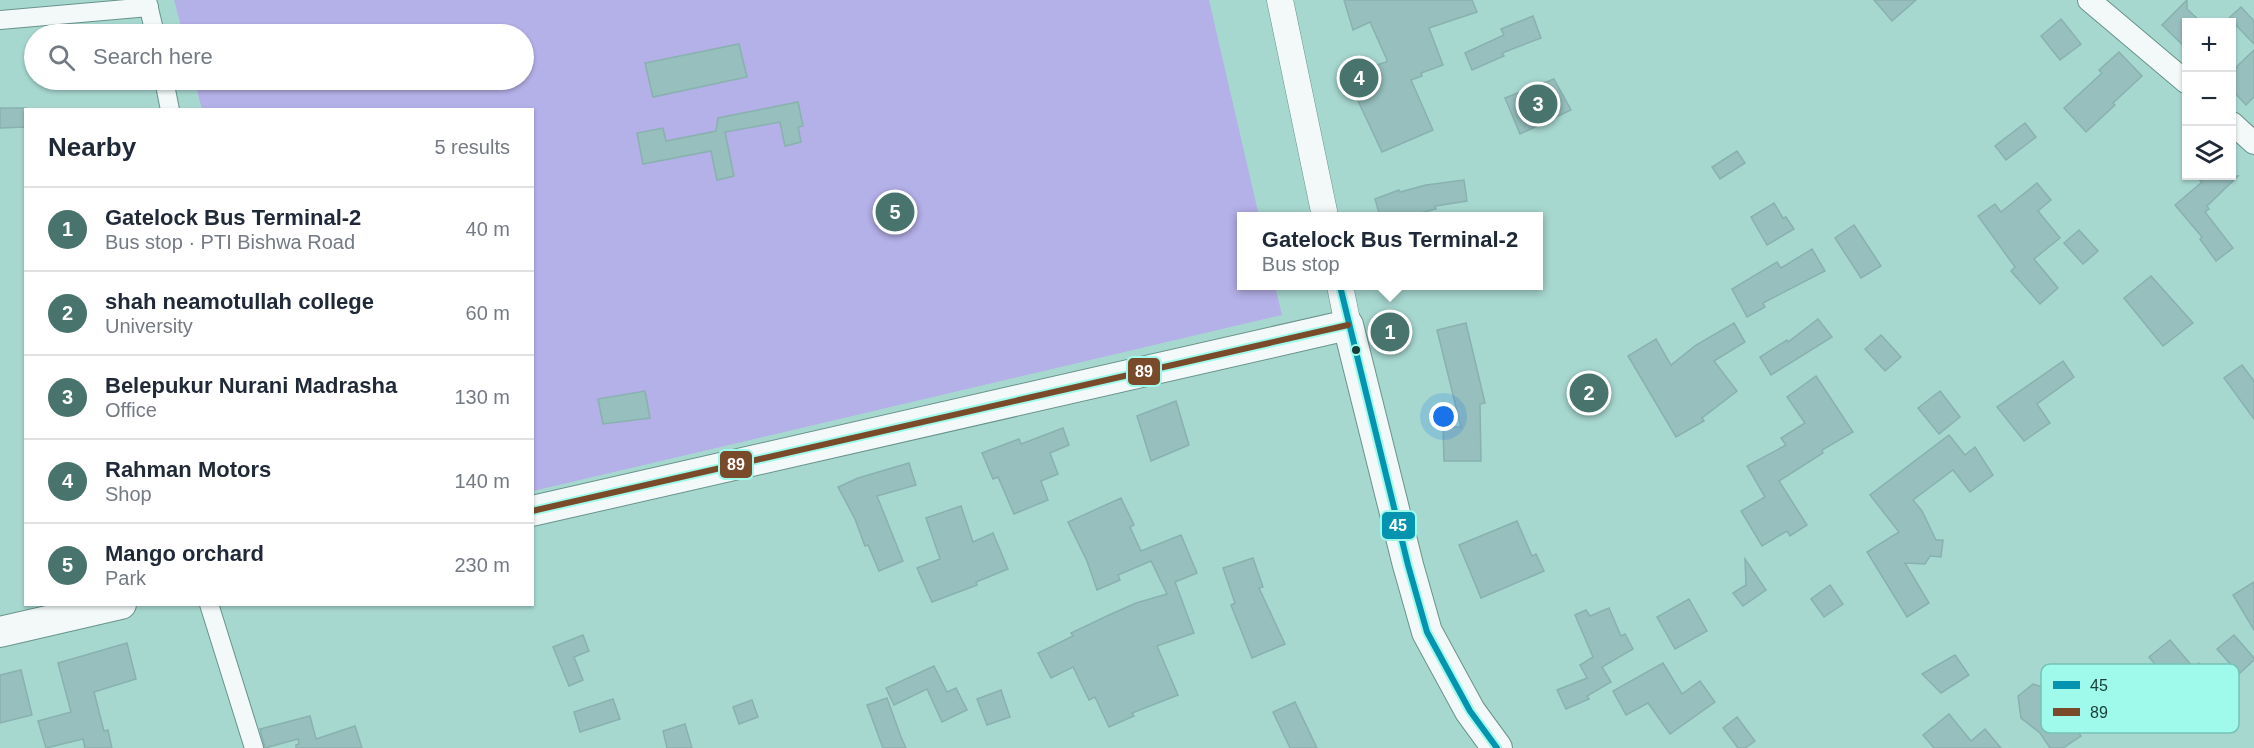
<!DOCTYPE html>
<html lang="en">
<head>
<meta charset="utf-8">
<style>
	:root { --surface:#fff; --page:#f2f2f3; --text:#1f2937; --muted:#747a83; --line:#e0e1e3; --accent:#49746d }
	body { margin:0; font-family:Arial,sans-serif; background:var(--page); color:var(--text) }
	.controls { position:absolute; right:18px; top:18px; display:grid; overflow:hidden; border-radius:0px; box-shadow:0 2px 4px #0004 }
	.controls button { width:54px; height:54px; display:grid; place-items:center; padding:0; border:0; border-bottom:2px solid var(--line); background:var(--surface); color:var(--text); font:30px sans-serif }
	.you { position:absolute; left:1444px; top:417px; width:21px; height:21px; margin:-15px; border:4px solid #fff; border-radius:50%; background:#1a73e8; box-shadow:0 0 0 9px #1a73e833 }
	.badge { display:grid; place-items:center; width:39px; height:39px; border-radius:50%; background:var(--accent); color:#fff; font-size:20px; font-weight:700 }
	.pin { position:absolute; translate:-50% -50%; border:3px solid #fff; box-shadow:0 2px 6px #0006 }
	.popup { position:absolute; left:1237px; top:212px; width:306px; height:78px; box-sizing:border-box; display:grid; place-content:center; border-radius:0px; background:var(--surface); filter:drop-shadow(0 2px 4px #0005); font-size:20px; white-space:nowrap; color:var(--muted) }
	.popup b { font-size:22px; color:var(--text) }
	.popup::after { content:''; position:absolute; left:50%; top:100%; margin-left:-12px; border:12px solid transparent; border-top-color:var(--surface) }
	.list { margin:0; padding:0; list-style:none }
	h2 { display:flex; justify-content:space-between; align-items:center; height:78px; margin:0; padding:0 24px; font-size:26px }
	h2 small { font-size:20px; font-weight:400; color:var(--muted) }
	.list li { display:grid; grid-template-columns:39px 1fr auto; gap:18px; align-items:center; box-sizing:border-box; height:84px; padding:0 24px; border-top:2px solid var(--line) }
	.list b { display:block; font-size:22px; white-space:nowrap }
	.list p { margin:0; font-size:20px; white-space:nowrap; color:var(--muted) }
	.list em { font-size:20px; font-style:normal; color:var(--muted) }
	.icon { flex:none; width:33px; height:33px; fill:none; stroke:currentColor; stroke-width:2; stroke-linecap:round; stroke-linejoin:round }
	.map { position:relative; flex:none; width:2254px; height:748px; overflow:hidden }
	.search { position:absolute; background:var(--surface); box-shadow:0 2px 4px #0004; left:24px; top:24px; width:510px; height:66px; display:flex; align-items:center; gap:15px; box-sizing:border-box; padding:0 21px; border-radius:33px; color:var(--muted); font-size:22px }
	.panel { position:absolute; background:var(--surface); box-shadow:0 2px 4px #0004; left:24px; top:108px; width:510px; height:498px; border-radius:0px }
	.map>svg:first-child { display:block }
	.green { fill:#b4b0e8 }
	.building { fill:#96bfbd; stroke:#88b1af; stroke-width:1.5 }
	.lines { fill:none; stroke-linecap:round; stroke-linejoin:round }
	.minor-casing { stroke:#68938c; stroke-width:20 }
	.tertiary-casing { stroke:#68938c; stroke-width:24 }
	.secondary-casing { stroke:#68938c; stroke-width:27 }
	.trunk-casing { stroke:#68938c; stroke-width:32 }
	.minor { stroke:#f2f9f8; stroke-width:18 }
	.tertiary { stroke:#f2f9f8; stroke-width:22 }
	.secondary { stroke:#f2f9f8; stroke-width:26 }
	.trunk { stroke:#f2f9f8; stroke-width:30 }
	.bus-1-casing { stroke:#9ffaeb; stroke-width:10 }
	.bus-2-casing { stroke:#9ffaeb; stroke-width:10 }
	.bus-1 { stroke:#0594b0; stroke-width:6 }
	.bus-2 { stroke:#7a4b2a; stroke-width:6 }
	.bus-dot { fill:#173e38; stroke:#9ffaeb; stroke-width:2 }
	.key { fill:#9ffaeb; stroke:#76c2b5; stroke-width:1.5 }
	.key-label { font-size:16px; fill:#173e38 }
	.line-badge { stroke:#9ffaeb; stroke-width:2 }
	.badge-label { font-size:16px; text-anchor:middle; font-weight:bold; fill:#fff }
</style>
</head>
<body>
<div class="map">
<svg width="2254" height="748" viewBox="0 0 2254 748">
	<rect width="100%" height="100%" fill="#a7d8d0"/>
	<polygon class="green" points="174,0 1209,0 1259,216 1242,216 1242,286 1275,286 1282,315 533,491 532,110 202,109 194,80 524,80 524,34 183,34"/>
	<g class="building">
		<polygon points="1344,0 1472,0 1477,12 1429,28 1443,65 1421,73 1422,76 1411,80 1433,130 1382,152 1359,103 1350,74 1386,62 1387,60 1370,22 1353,30"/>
		<polygon points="1874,0 1916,0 1892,21"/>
		<polygon points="2187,0 2187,9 2201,22 2187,22 2187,49 2162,25"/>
		<polygon points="2241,7 2254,21 2254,44 2229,18"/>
		<polygon points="1533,16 1541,38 1502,53 1504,56 1472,70 1465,53 1504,35 1501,29"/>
		<polygon points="2061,19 2081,44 2060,60 2041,36"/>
		<polygon points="739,44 747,77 653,97 645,63"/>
		<polygon points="2254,50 2254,97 2246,105 2232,90 2232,71"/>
		<polygon points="2119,52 2142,76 2113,103 2115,105 2086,132 2064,108 2102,73 2099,70"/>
		<polygon points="1554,79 1571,110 1520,134 1505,98"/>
		<polygon points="798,102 803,126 798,127 801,142 785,146 780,122 725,132 734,176 717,180 711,151 643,164 637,133 663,128 666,141 716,131 718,118"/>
		<polygon points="0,108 26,108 26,127 0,128"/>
		<polygon points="2025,123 2036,137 2006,160 1995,146"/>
		<polygon points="1737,151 1745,163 1720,179 1712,167"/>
		<polygon points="2195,176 2238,176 2207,206 2209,209 2205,212 2233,248 2216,261 2200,239 2202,237 2175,205 2202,182"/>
		<polygon points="1464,180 1467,201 1435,206 1436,209 1409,216 1380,216 1375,199 1399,190 1400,192 1426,185"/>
		<polygon points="2037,183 2051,200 2038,211 2060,238 2034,259 2058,288 2040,304 2011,271 2015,267 1978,216 1995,204 2001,212"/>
		<polygon points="1774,203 1783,218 1786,217 1794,229 1767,245 1751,217"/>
		<polygon points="1854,225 1881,266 1861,278 1835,238"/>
		<polygon points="2079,230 2098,251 2083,264 2064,243"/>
		<polygon points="1812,249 1825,271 1763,303 1765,307 1747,317 1732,289 1777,262 1781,268"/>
		<polygon points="2151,276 2193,323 2163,346 2124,298"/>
		<polygon points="1818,319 1832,337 1771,375 1760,357 1787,340 1788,342"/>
		<polygon points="1466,323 1485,403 1480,404 1481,461 1444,461 1443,427 1461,427 1437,330"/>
		<polygon points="1734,323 1745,342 1714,361 1737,391 1702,418 1704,421 1676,437 1628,356 1656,339 1671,365 1696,345"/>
		<polygon points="1881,335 1901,357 1885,371 1865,349"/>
		<polygon points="2063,361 2074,377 2037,404 2050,423 2024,441 1997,407"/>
		<polygon points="2242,365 2254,381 2254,419 2224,378"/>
		<polygon points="1816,376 1853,432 1822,450 1823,453 1779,481 1807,525 1790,536 1787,531 1762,546 1741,511 1765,497 1747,466 1786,445 1781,438 1805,423 1787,397"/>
		<polygon points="645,391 650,418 603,424 598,399"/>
		<polygon points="1940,391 1960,417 1939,434 1918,408"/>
		<polygon points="1176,401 1189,445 1151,461 1137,416"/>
		<polygon points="1063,428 1069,445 1050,453 1058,474 1041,481 1048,500 1014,514 998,477 993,479 982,453 1019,439 1021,444"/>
		<polygon points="1949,435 1965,455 1975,447 1993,475 1970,492 1953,470 1913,500 1922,511 1936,540 1943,540 1941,557 1930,556 1925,564 1905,563 1929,603 1907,617 1867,552 1899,532 1870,495"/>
		<polygon points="909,463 916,485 877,496 903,561 879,571 868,545 865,546 855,519 838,487 858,478"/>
		<polygon points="1121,498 1134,525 1130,527 1141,551 1181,535 1197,573 1175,582 1194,633 1157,646 1178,695 1132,713 1134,716 1109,727 1095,697 1089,700 1073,667 1051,678 1038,653 1073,636 1071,633 1109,615 1136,603 1167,594 1151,561 1118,575 1120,580 1097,590 1087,561 1068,522"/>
		<polygon points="961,506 973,542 993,533 1008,569 976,582 977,585 932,602 917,568 940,559 926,518"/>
		<polygon points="1517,521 1532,556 1536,554 1544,571 1481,598 1459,545"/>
		<polygon points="1253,558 1263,587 1259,588 1285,644 1252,658 1231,605 1235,603 1223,568"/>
		<polygon points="1745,559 1766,590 1743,606 1733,593 1746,585"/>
		<polygon points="2254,582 2254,630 2233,595"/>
		<polygon points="1830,585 1843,604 1824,617 1811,599"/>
		<polygon points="1689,599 1707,631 1675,649 1657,617"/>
		<polygon points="1609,608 1621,636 1625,634 1633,649 1602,667 1611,682 1587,696 1589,699 1566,709 1557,690 1587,678 1580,665 1593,657 1575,615 1586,610 1590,616"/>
		<polygon points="583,635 589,651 574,657 583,680 569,686 553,647"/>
		<polygon points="2234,635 2254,658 2254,660 2239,674 2217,649"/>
		<polygon points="2170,640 2193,667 2199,663 2215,687 2158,726 2143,703 2167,686 2166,684 2170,682 2149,657"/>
		<polygon points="127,643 136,679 94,692 104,731 108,730 112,748 85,748 83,739 46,748 38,721 71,712 58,663"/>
		<polygon points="1955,655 1969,675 1941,693 1922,674"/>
		<polygon points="1663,663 1682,694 1700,681 1715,702 1670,734 1648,703 1626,715 1613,691"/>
		<polygon points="934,666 947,692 956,688 967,710 942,722 927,689 894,705 886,688"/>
		<polygon points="21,670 32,715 0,723 0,675"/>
		<polygon points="2116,683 2130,702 2108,719 2093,699"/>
		<polygon points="2033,684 2063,694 2063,722 2068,718 2081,736 2063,748 2050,748 2040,733 2021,718 2018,696"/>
		<polygon points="1001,690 1010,717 987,725 977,699"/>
		<polygon points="887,698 901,737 906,748 883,748 867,705"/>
		<polygon points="613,699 620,719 580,732 574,712"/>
		<polygon points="752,700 758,717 739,724 733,707"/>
		<polygon points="1295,702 1317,748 1290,748 1273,712"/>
		<polygon points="1949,714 1971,741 1985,729 2001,748 1934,748 1923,735"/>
		<polygon points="310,716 316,739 355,726 362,748 296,748 296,745 299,744 298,739 265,748 260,729"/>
		<polygon points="1737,717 1755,741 1745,748 1738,748 1723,728"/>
		<polygon points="685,724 692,748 667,748 663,731"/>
	</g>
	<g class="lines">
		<defs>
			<g id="minor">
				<polyline points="147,0 155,34"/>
				<polyline points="0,20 149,7"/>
				<polyline points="164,80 170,110"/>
				<polyline points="209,604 254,748"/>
			</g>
			<g id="tertiary">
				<polyline points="2089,0 2186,82"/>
				<polyline points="2232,123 2254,143"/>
			</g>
			<g id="secondary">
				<polyline points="1280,0 1325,216"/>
				<polyline points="1340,286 1348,325"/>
			</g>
			<g id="trunk">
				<polyline points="532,511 1348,325 1408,565 1427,632 1470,711 1497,748"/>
				<polyline points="0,632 121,604"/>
			</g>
		</defs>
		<use href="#minor" class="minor-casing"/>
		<use href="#tertiary" class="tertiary-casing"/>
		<use href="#secondary" class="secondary-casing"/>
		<use href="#trunk" class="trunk-casing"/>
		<use href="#minor" class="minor"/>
		<use href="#tertiary" class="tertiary"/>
		<use href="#secondary" class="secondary"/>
		<use href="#trunk" class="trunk"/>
		<defs>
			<polyline id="bus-1" points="1340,286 1408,565 1427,632 1470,711 1497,748"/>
			<polyline id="bus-2" points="532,511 1348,325"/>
		</defs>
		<use href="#bus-1" class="bus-1-casing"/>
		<use href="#bus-2" class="bus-2-casing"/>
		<use href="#bus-1" class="bus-1"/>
		<use href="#bus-2" class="bus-2"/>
	</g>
	<circle class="bus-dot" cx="1356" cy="350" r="5"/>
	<rect x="2041" y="664" width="198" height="69" rx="9" class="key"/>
	<rect x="2053" y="681" width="27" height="8" fill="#0594b0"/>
	<rect x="2053" y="708" width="27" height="8" fill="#7a4b2a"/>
	<g class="key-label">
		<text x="2090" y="691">45</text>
		<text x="2090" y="718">89</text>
	</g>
	<g class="line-badge">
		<rect x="1127" y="357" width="34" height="29" rx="6" fill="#7a4b2a"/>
		<rect x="719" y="450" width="34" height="29" rx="6" fill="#7a4b2a"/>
		<rect x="1381" y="511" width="35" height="29" rx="6" fill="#0594b0"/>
	</g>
	<g class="badge-label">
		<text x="1144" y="377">89</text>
		<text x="736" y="470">89</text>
		<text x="1398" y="531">45</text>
	</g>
</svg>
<div class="controls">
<button>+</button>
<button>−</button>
<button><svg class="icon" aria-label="layers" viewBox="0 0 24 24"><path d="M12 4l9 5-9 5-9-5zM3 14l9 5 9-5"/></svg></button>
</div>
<div class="you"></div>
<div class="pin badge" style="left:1390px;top:332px">1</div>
<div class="popup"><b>Gatelock Bus Terminal-2</b>Bus stop</div>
<div class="pin badge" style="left:1589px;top:393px">2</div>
<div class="pin badge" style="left:1538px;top:104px">3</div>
<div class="pin badge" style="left:1359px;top:78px">4</div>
<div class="pin badge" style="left:895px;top:212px">5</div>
<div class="search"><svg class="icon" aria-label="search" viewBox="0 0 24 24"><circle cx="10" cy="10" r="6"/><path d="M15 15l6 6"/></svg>Search here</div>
<section class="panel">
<h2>Nearby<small>5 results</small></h2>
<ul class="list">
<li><span class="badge">1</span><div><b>Gatelock Bus Terminal-2</b><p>Bus stop · PTI Bishwa Road</p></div><em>40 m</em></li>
<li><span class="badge">2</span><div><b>shah neamotullah college</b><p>University</p></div><em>60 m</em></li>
<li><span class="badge">3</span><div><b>Belepukur Nurani Madrasha</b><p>Office</p></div><em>130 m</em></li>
<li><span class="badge">4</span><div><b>Rahman Motors</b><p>Shop</p></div><em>140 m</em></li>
<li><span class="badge">5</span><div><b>Mango orchard</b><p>Park</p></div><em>230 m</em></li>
</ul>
</section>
</div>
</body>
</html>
